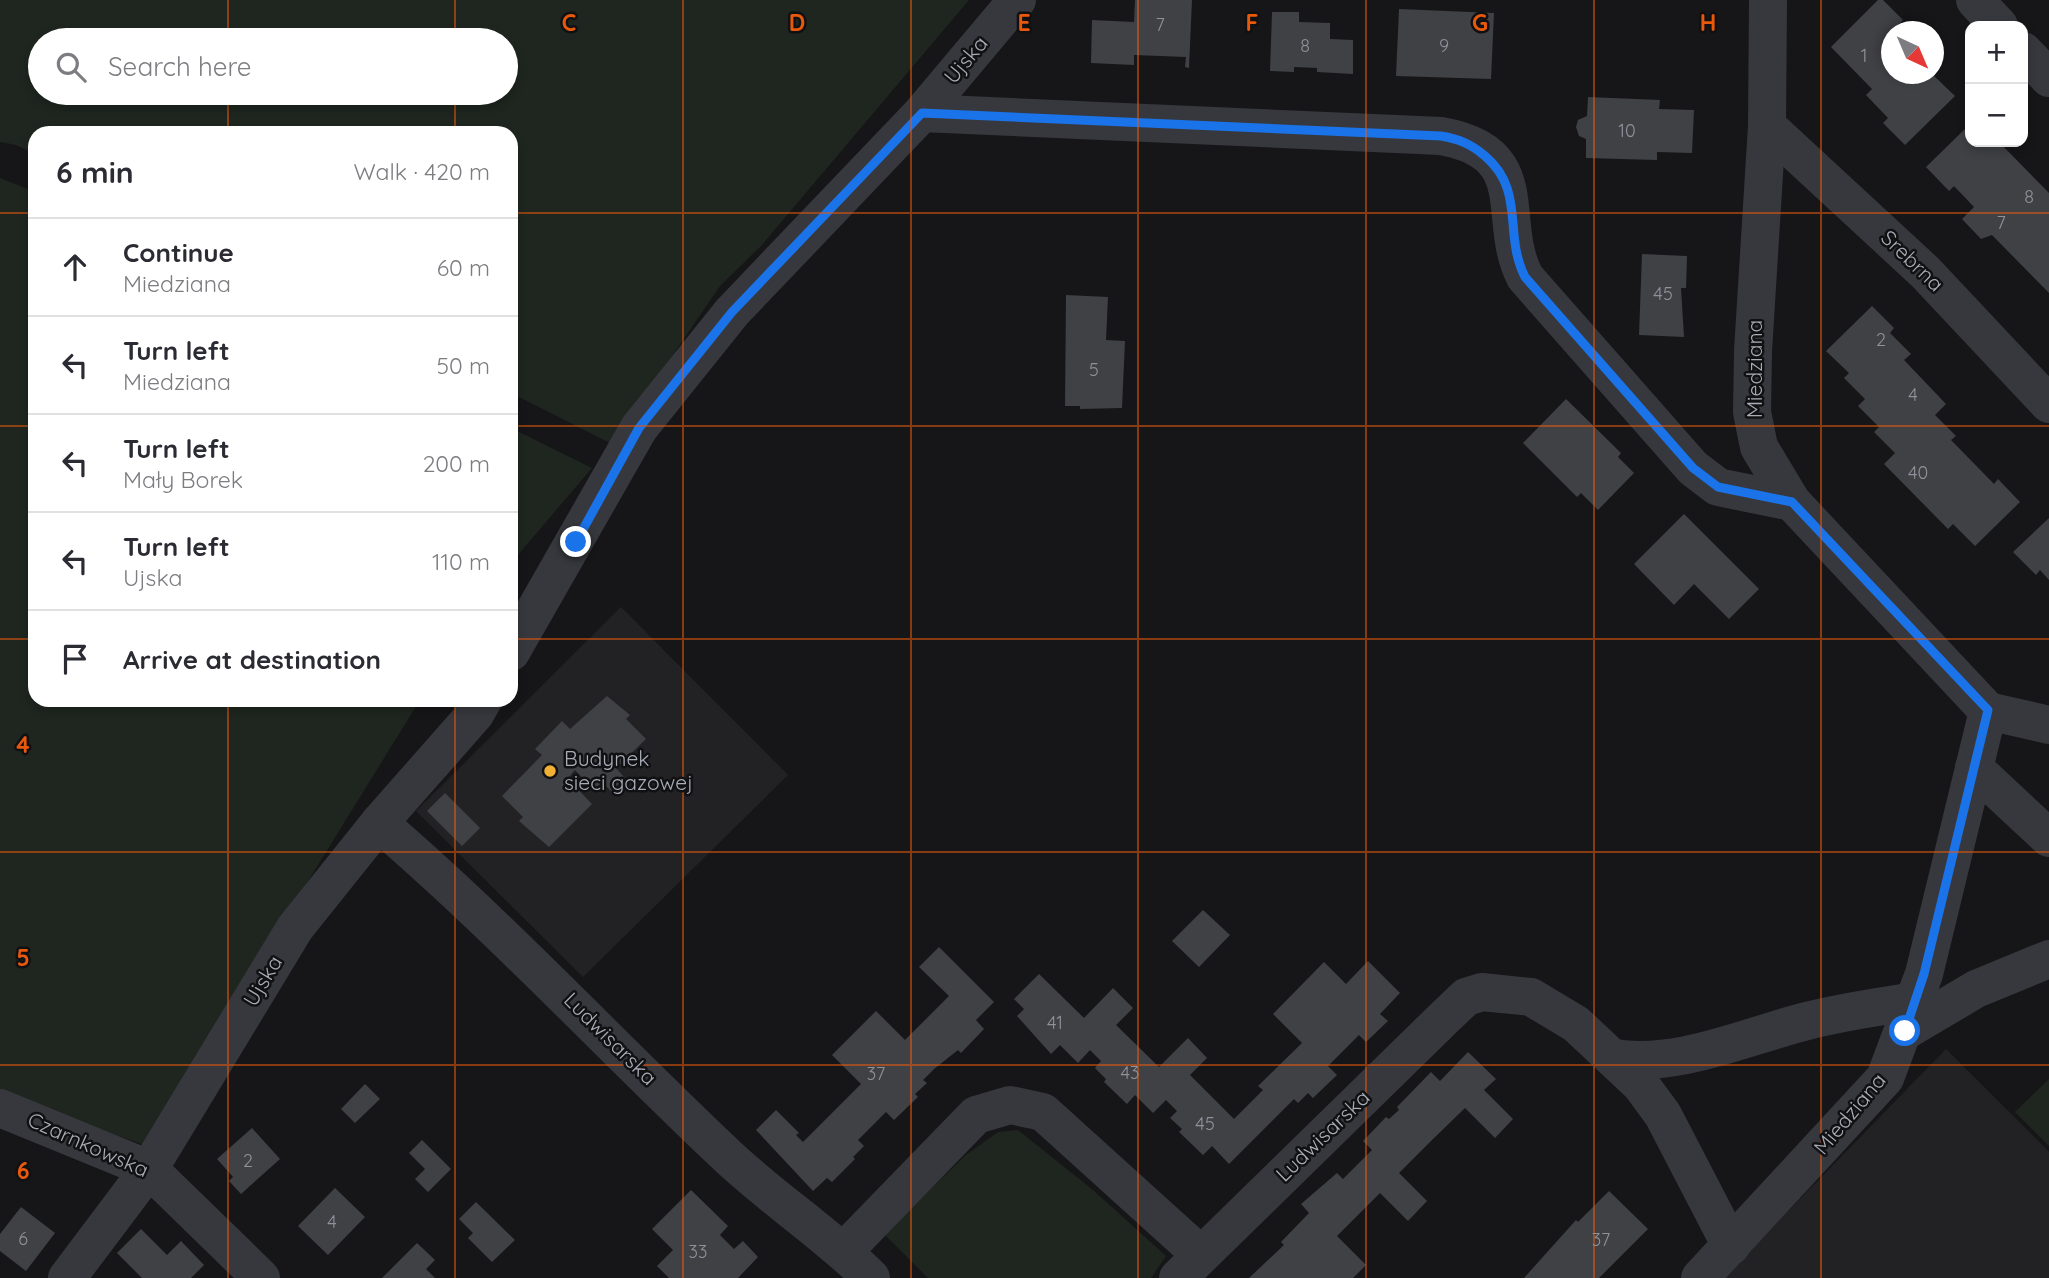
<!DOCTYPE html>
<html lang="en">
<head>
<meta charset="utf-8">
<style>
	:root { --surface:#fff; --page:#f2f2f3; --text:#2b2b33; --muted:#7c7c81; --line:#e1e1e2 }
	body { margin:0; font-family:Quicksand,sans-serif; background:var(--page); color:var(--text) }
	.controls { position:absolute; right:21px; top:21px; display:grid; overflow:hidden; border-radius:14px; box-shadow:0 4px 10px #0003 }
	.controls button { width:63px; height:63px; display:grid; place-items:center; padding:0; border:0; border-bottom:2px solid var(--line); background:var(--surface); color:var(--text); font:35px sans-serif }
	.compass { position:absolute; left:1881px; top:21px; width:63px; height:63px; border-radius:50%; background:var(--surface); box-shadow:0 4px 10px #0003; rotate:136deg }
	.stop { position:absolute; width:21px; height:21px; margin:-16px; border:5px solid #1a73e8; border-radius:50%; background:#fff }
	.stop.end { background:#1a73e8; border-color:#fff; box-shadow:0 2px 7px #0008 }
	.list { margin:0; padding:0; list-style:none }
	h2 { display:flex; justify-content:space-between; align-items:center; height:91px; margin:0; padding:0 28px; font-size:30px }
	h2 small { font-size:23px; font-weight:400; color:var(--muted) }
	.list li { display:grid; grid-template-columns:46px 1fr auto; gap:21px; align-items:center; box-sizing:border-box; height:98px; padding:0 28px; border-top:2px solid var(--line) }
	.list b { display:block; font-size:26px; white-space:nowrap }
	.list p { margin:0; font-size:23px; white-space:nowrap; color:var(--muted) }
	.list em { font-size:23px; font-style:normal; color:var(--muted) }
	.icon { flex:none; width:38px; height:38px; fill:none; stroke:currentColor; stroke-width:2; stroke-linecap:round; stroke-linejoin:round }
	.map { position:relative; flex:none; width:2049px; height:1278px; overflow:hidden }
	.search { position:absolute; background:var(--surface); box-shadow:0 4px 10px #0003; left:28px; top:28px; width:490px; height:77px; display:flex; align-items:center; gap:18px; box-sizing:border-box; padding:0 24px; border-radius:38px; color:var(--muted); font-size:26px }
	.panel { position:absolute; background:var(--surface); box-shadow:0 4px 10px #0003; left:28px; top:126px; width:490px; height:581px; border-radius:21px }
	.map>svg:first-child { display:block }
	.built { fill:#222225 }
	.green { fill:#1e261f; fill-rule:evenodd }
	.building { fill:#404145 }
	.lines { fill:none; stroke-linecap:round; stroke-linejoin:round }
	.minor { stroke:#37383d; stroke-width:38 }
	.route { stroke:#1a73e8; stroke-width:9 }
	.grid { fill:none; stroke:#e8590c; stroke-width:2; stroke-opacity:0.55 }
	.poi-dot { fill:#f2b134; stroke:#111113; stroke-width:2.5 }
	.labels { text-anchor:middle; stroke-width:5; stroke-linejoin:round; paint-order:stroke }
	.number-label { font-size:18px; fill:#8e929b }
	.street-label { font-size:21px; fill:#a8adb8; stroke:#111113 }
	.poi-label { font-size:21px; fill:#a8adb8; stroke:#111113; text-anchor:start }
	.grid-label { font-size:23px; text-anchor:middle; font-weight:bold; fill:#e8590c; stroke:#111113; stroke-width:5; stroke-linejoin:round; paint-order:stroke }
</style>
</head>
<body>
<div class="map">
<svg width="2049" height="1278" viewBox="0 0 2049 1278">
	<rect width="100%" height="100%" fill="#161618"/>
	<g class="built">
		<polygon points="621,607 788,775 583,977 416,811"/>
		<polygon points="1946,1049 2049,1152 2049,1278 1723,1278"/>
	</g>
	<g class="green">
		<path d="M0,0H969L761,246L720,286L612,444L511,393V133H35V154L16,145L0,142ZM40,40H506V93H40Z"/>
		<polygon points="0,178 35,192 35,700 420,700 145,1145 0,1095"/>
		<polygon points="511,428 592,468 511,563"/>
		<polygon points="2049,1079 2049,1146 2015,1112"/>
		<polygon points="1018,1130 1093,1190 1166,1256 1151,1278 928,1278 884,1234 966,1155 998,1132"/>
	</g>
	<g class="building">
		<polygon points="1135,0 1192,0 1189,68 1185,67 1186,57 1134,55 1134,65 1091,63 1092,20 1134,22"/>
		<polygon points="1878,0 1883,0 1903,20 1898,25 1904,32 1892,32 1892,74 1932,74 1955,96 1905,145 1883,123 1888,118 1866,95 1872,89 1831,47"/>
		<polygon points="1399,9 1494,13 1491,79 1396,76"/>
		<polygon points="1272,12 1299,12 1299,22 1330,23 1330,39 1353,40 1353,74 1317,72 1317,68 1294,67 1294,72 1270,71"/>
		<polygon points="1588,97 1660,100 1659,109 1694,110 1692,153 1657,152 1657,160 1586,158 1586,139 1579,136 1576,127 1578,120 1587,116"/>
		<polygon points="1970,124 1970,142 1991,142 1995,145 1999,142 2049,193 2049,293 1992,235 1981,239 1962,219 1974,207 1954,186 1949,191 1926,167"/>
		<polygon points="1642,254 1687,256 1686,288 1681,288 1684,337 1639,335"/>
		<polygon points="1066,295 1108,297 1106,340 1125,341 1122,408 1080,409 1080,406 1065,406"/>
		<polygon points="1872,306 1894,328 1890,333 1911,354 1904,360 1946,404 1935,415 1956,436 1951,440 1994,484 1998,479 2020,502 1975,546 1953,524 1948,529 1884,464 1895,453 1874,432 1879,427 1858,406 1865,399 1844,378 1849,373 1826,351"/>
		<polygon points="1566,399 1621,453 1618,457 1634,473 1598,510 1581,493 1577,497 1523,443"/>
		<polygon points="1684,514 1759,589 1729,619 1694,584 1674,605 1634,564"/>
		<polygon points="2049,518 2049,580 2040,570 2036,575 2013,552"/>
		<polygon points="607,696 630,715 626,719 646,739 616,768 625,778 611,791 602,782 594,790 575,770 573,772 568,779 592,804 549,847 519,821 523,817 502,796 542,755 535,749 562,721 570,729"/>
		<polygon points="445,793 480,828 462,846 427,811"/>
		<polygon points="1203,910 1230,935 1199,967 1172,941"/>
		<polygon points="939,947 994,1002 976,1020 984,1029 961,1053 958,1050 934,1069 923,1080 927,1083 915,1094 918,1097 894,1120 886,1112 858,1140 864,1146 853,1157 855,1159 832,1182 827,1178 813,1191 756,1130 776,1110 799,1133 796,1135 803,1142 861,1084 832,1055 876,1011 905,1040 949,996 919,967"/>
		<polygon points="1368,961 1400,993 1380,1014 1388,1021 1366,1042 1359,1035 1328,1066 1337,1075 1313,1098 1308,1093 1298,1103 1294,1099 1229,1164 1212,1146 1203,1155 1179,1132 1182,1129 1170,1118 1177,1111 1166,1100 1153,1113 1135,1095 1127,1104 1104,1082 1106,1079 1095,1068 1101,1061 1090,1050 1078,1063 1060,1045 1051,1054 1017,1016 1024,1009 1014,999 1039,974 1084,1018 1113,988 1133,1008 1116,1025 1159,1067 1188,1038 1207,1058 1190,1075 1234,1119 1263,1090 1258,1086 1302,1043 1273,1014 1324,962 1346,984"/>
		<polygon points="1468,1052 1496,1079 1484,1090 1513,1119 1495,1138 1465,1108 1432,1140 1399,1173 1427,1201 1408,1221 1380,1193 1337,1236 1366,1265 1353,1278 1249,1278 1284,1245 1281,1242 1309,1213 1301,1204 1337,1173 1343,1179 1372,1150 1363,1141 1386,1117 1389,1119 1399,1110 1397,1107 1431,1072 1440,1081"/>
		<polygon points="365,1084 380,1099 355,1123 341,1109"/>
		<polygon points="252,1128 280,1159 241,1194 229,1181 233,1177 217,1159"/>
		<polygon points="422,1140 451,1169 428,1192 415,1179 425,1169 409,1153"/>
		<polygon points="335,1188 365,1217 328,1255 298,1226"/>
		<polygon points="691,1190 728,1226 720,1235 734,1249 743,1241 758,1257 738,1278 669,1278 657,1266 673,1250 652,1229"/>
		<polygon points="1609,1191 1648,1229 1599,1278 1524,1278 1576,1220 1578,1222"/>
		<polygon points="476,1202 515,1240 492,1262 468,1238 473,1233 459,1219"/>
		<polygon points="21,1207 55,1233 26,1271 0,1251 0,1234"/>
		<polygon points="141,1229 167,1255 181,1241 204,1265 191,1278 142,1278 117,1253"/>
		<polygon points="417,1243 435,1260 426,1269 435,1278 382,1278"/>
	</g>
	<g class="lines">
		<g class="minor">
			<polyline points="1975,0 1999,26"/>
			<polyline points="2023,51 2049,78"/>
			<path d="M922,113L1441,136C1537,153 1495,219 1525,277L1693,468L1718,487L1792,502"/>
			<polyline points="1767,126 1925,272 2049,404"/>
			<polyline points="511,652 639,428 732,312 922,113 1017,0"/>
			<polyline points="1988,711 2049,725"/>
			<polyline points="1974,768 2049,838"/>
			<path d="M379,823C499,926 606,1041 721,1150C768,1196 824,1231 871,1278"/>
			<polyline points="1905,1031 1976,989 2049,959"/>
			<path d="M1614,1058C1677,1068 1742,1038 1803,1022C1840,1012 1878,1007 1915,1001"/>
			<polyline points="0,1108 149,1169 261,1278"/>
			<polyline points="844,1251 976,1115 1010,1105 1043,1112 1201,1255"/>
			<polyline points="67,1278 149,1169 295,928 379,823 475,714 483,700"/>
			<polyline points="1178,1278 1445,1017 1466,997 1482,992 1531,997 1576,1024 1641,1085 1663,1115 1731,1246"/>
			<polyline points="1700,1278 1885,1078 1924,974 1988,711 1792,502 1759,447 1752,412 1753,351 1767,126 1768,0"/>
		</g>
	</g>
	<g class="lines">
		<path class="route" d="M576,542L639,428L732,312L922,113L1441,136C1459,139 1471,144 1485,156C1526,191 1503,234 1525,277L1693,468L1718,487L1792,502L1988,710L1924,974L1905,1031"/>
	</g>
	<path class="grid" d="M228,0V40M455,0V40M683,0V1278M911,0V1278M1138,0V1278M1366,0V1278M1594,0V1278M1821,0V1278M228,93V133M455,93V133M0,213H35M511,213H2049M0,426H35M511,426H2049M0,639H35M511,639H2049M228,700V1278M455,700V1278M0,852H2049M0,1065H2049"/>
	<circle class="poi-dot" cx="550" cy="771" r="7"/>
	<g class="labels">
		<g class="number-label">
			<text x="1160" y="31">7</text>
			<text x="1305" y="52">8</text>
			<text x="1444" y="52">9</text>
			<text x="1864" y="62">1</text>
			<text x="1627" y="137">10</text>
			<text x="2029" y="203">8</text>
			<text x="2001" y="229">7</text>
			<text x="1663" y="300">45</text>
			<text x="1881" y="346">2</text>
			<text x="1094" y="376">5</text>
			<text x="1913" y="401">4</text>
			<text x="1918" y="479">40</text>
			<text x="1055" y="1029">41</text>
			<text x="1130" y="1079">43</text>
			<text x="876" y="1080">37</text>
			<text x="1205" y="1130">45</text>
			<text x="248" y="1167">2</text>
			<text x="332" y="1228">4</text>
			<text x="23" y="1245">6</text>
			<text x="1601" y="1246">37</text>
			<text x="698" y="1258">33</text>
		</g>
		<g class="street-label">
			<text transform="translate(966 60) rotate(-50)" y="7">Ujska</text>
			<text transform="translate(1912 261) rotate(44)" y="7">Srebrna</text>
			<text transform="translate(1755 369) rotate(-90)" y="7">Miedziana</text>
			<text transform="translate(263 981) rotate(-59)" y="7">Ujska</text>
			<text transform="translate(610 1039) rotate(45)" y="7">Ludwisarska</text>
			<text transform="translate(1850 1114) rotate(-50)" y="7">Miedziana</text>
			<text transform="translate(1323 1136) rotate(-44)" y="7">Ludwisarska</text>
			<text transform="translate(88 1145) rotate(24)" y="7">Czarnkowska</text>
		</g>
		<g class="poi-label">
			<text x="564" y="766">Budynek<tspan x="564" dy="24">sieci gazowej</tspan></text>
		</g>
	</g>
	<g class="grid-label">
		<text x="569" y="31">C</text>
		<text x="797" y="31">D</text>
		<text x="1024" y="31">E</text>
		<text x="1252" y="31">F</text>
		<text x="1480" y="31">G</text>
		<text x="1708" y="31">H</text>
		<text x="23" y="753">4</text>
		<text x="23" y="966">5</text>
		<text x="23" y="1179">6</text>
	</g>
</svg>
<div class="controls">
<button>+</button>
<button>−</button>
</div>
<svg class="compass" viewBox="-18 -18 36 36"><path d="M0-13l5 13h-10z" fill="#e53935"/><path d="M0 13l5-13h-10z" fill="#7c7c81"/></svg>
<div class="stop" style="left:1905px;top:1031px"></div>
<div class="stop end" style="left:576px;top:542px"></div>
<div class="search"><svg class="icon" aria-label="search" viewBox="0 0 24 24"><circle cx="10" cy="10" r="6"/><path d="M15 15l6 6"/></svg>Search here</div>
<section class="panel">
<h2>6 min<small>Walk · 420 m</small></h2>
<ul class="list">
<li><svg class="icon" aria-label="ahead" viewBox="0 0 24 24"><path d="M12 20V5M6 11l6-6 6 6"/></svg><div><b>Continue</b><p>Miedziana</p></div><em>60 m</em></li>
<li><svg class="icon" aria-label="left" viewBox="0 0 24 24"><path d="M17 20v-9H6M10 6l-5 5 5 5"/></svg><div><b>Turn left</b><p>Miedziana</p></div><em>50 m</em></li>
<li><svg class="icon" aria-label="left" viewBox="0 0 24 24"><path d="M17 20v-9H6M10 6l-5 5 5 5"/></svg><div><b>Turn left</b><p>Mały Borek</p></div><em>200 m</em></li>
<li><svg class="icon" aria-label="left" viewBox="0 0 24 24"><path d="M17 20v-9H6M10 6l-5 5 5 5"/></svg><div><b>Turn left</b><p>Ujska</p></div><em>110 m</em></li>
<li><svg class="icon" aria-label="arrive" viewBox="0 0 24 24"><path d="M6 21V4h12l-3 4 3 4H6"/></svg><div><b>Arrive at destination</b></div></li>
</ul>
</section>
</div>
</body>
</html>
